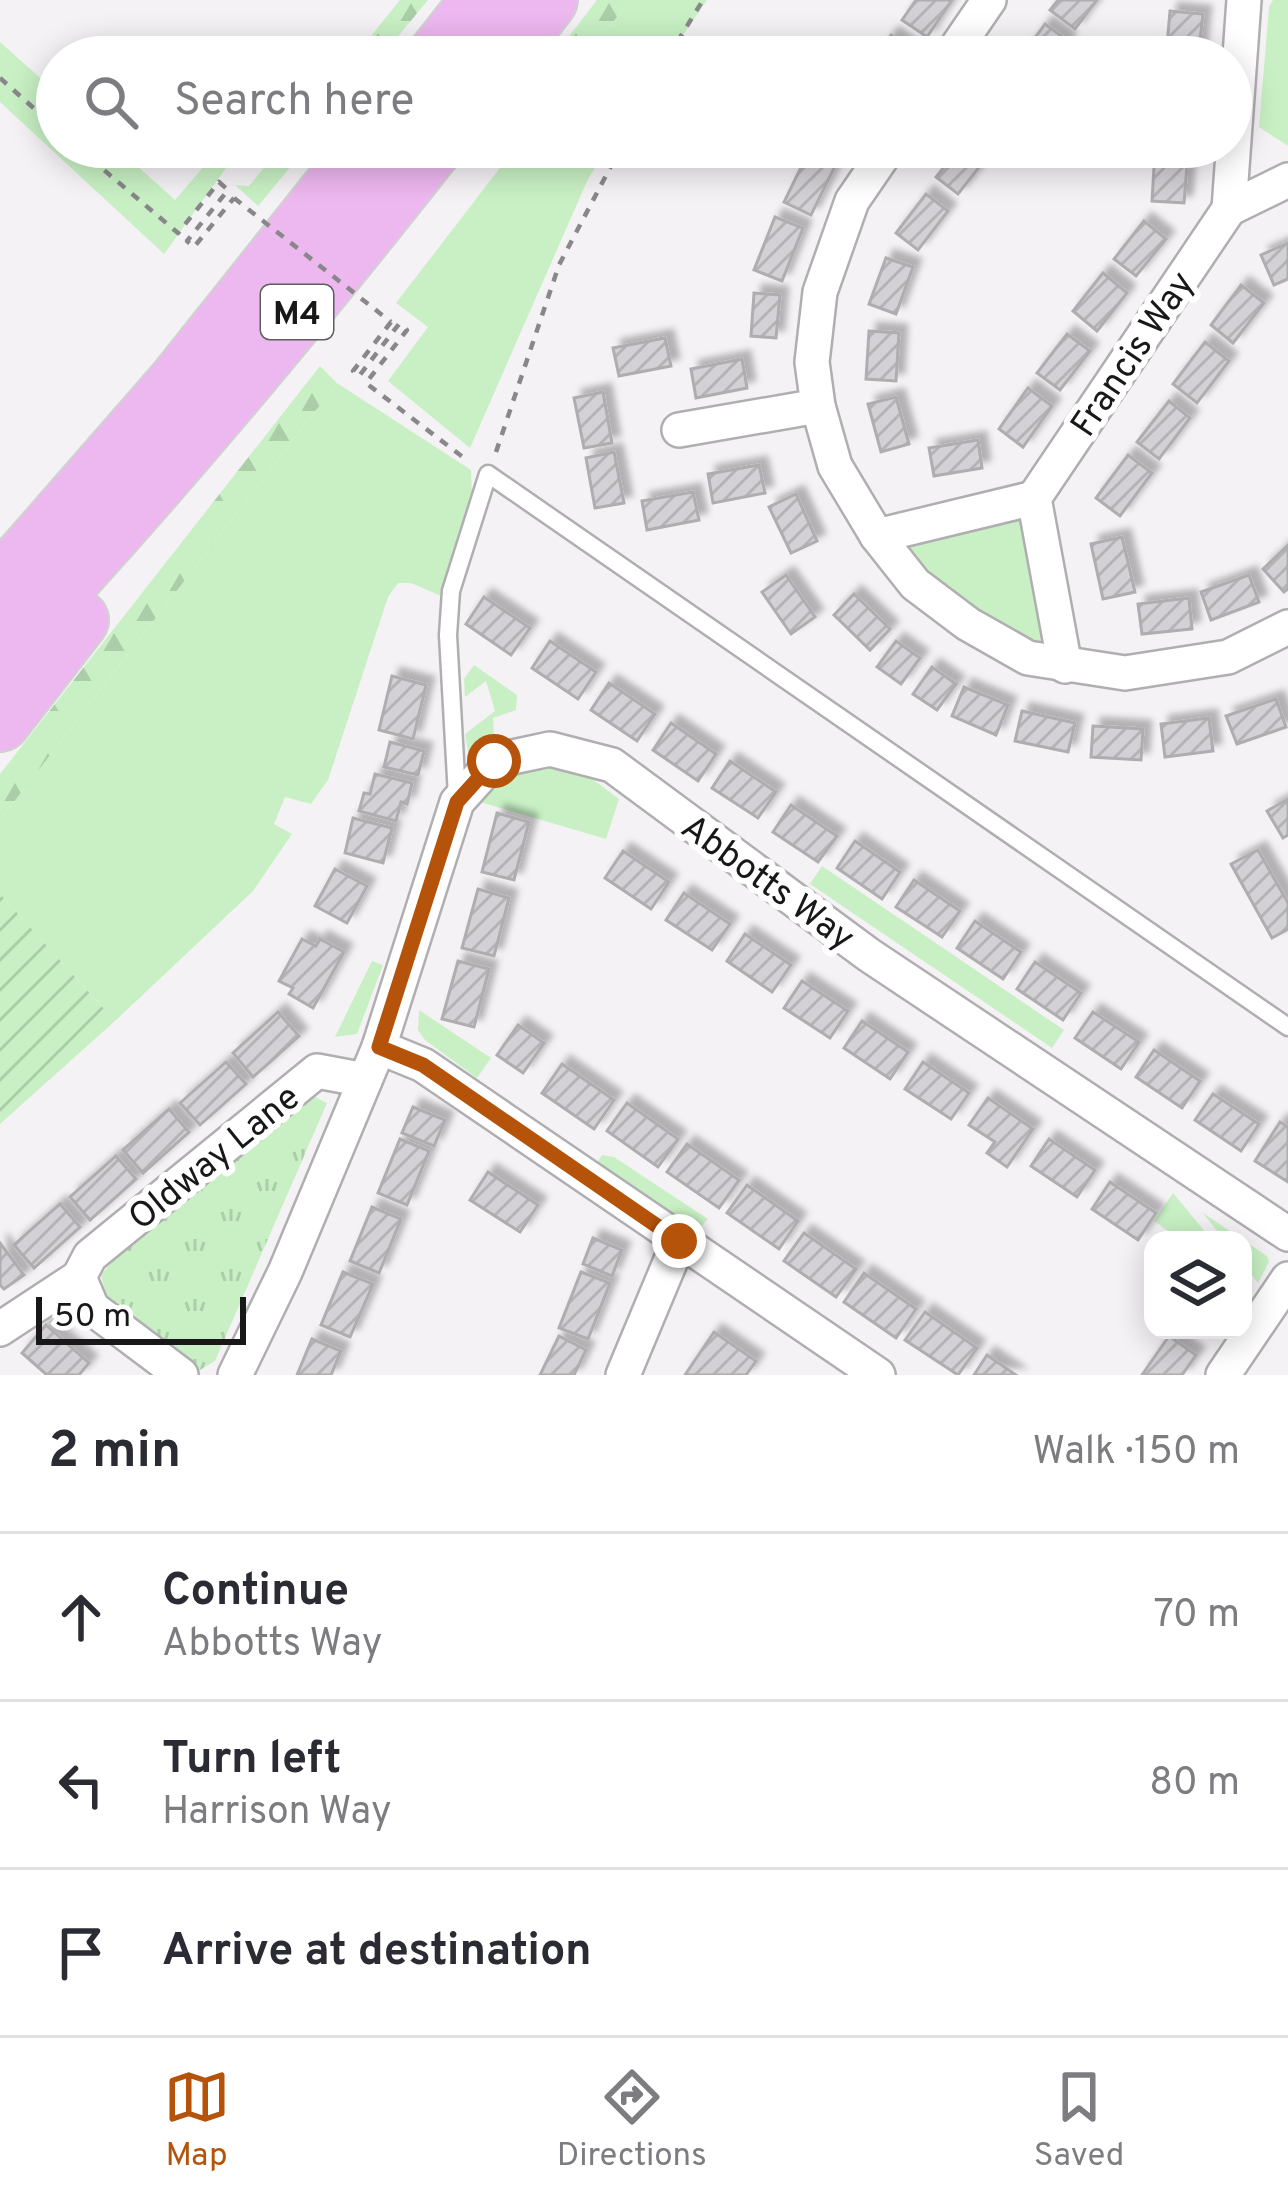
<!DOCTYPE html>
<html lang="en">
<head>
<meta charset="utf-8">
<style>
	:root { --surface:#fff; --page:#f7f7f7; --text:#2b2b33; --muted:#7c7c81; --line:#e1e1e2; --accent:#b45309 }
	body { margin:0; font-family:Overpass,sans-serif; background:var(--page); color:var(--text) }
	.controls { position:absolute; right:36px; bottom:36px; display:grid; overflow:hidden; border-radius:24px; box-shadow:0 6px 30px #0003 }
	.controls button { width:108px; height:108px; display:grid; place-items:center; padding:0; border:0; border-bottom:3px solid var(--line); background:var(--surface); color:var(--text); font:60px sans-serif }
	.scale { position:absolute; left:36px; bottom:30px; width:210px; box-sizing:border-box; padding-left:12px; border:6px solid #191819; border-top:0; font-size:33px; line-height:42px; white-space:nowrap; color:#191819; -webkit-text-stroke:9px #fff; paint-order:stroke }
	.stop { position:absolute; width:36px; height:36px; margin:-27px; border:9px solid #b45309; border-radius:50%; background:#fff }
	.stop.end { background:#b45309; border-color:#fff; box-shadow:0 3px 12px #0008 }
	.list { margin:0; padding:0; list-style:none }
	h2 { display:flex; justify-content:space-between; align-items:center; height:156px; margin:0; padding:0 48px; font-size:51px }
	h2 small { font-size:39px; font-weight:400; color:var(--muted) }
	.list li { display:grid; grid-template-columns:78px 1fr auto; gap:36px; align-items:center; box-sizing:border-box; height:168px; padding:0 48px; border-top:3px solid var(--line) }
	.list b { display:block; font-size:45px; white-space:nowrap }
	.list p { margin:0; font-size:39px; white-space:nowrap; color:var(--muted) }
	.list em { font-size:39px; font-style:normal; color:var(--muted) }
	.icon { flex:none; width:66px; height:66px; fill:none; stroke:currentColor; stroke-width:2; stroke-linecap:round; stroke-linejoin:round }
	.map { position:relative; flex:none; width:1288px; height:1375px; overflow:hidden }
	.search { position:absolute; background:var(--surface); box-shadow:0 6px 30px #0003; left:36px; right:36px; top:36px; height:132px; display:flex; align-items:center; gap:30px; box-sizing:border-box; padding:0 42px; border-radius:66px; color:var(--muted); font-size:45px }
	.sheet { height:660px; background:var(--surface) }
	nav { display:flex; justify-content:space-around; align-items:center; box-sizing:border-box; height:168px; border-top:3px solid var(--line); background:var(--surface); font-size:33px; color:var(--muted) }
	nav a { display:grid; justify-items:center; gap:6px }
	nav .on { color:var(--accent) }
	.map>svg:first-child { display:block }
	.grass { fill:#c8f0c4 }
	.forest { fill:url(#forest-firs) }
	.park { fill:url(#park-tufts) }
	.garden { fill:url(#garden-furrows) }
	.building { fill:url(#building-hatch); stroke:#aeadb0; stroke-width:3; filter:url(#shadow) }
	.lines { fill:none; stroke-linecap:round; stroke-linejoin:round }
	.service-casing { stroke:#b1aeb1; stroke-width:21 }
	.minor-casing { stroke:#b1aeb1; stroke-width:38 }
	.motorway-casing { stroke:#d1d1d1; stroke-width:64 }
	.path { stroke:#89878a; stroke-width:4.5; stroke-dasharray:9 9; stroke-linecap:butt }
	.service { stroke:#fff; stroke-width:16 }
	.minor { stroke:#fff; stroke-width:33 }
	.motorway { stroke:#edb7ef; stroke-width:60 }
	.path-bridge { stroke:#89878a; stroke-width:4.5; stroke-dasharray:9 9; stroke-linecap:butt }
	.route { stroke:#b45309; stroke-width:15 }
	.labels { text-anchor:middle; stroke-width:12; stroke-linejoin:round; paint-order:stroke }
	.shield { fill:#fff; stroke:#5e5d5e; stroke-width:3 }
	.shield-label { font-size:33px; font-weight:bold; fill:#191819 }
	.street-label { font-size:36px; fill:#191819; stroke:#fff }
</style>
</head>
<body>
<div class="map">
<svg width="1288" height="1375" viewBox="0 0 1288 1375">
	<defs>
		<pattern id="forest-firs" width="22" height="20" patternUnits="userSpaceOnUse" patternTransform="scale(3)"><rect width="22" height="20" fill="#c8f0c4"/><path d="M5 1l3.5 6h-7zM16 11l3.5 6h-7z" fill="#abcda8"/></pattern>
		<pattern id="park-tufts" width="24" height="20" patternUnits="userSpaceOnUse" patternTransform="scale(3)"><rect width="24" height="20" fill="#c8f0c4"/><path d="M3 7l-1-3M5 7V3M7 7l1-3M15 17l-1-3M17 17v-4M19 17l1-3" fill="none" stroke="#abcda8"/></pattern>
		<pattern id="garden-furrows" width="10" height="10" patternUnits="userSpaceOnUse" patternTransform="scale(3)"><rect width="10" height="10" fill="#c8f0c4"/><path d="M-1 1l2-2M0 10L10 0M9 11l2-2" fill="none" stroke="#abcda8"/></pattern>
		<pattern id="building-hatch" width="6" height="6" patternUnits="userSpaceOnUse" patternTransform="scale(3)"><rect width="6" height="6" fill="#d3d1d5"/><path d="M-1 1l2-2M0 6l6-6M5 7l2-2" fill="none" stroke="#b5b3b6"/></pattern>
		<filter id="shadow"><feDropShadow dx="8" dy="-8" stdDeviation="3" flood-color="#0004"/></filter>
	</defs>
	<rect width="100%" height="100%" fill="#f5f2f6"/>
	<g class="grass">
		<polygon points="630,0 707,0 668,57 586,57"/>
		<polygon points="1273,0 1288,0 1288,146 1259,127 1269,7"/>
		<polygon points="0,42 57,93 57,147 116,147 175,200 212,157 226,168 164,254 0,102"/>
		<polygon points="516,147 608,147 588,179 470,448 388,381 428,327 396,303"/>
		<polygon points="337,383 471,470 473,521 446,598 411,583 398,583 388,597 328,780 311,804 285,797 274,824 292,834 253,891 115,1021 0,894 0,820"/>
		<polygon points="1022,520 1054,639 1044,650 940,594 903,546"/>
		<polygon points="474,665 517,695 516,710 493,718 494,737 468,752 465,734 495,711 486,681 465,697 464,679"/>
		<polygon points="547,765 591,778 619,799 606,839 480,802 476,795 505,775"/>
		<polygon points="822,866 1064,1030 1052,1048 810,884"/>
		<polygon points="372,961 383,965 357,1034 335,1037"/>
		<polygon points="419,1010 491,1058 477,1078 425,1040 418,1030"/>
		<polygon points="602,1155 614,1157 708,1219 692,1236 593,1170"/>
		<polygon points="1173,1193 1212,1240 1181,1240 1154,1221"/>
		<polygon points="1203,1213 1267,1256 1269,1262 1258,1283 1243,1264 1243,1240 1224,1240"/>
	</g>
	<g class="forest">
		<polygon points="400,0 428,0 381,57 354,57"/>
		<polygon points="597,0 630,0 586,57 553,57"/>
		<polygon points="281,147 307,147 258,206 235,185 249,186"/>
		<polygon points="320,366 337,383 0,820 0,774"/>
	</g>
	<polygon class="park" points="309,1094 327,1103 215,1361 200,1370 106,1295 101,1275 118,1254"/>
	<polygon class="garden" points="0,894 115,1021 0,1124"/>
	<g class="building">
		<polygon points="916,0 952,0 927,37 902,20"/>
		<polygon points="1058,0 1097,0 1075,29 1050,10"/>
		<polygon points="1170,11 1203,14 1198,57 1166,57"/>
		<polygon points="1045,24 1068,41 1056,57 1021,57"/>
		<polygon points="891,35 915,52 912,57 876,57"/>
		<polygon points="960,147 977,147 988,156 958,194 936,177"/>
		<polygon points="1155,150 1188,152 1184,203 1152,201"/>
		<polygon points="809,151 836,164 811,215 784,202"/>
		<polygon points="926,194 948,211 918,250 896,233"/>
		<polygon points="775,217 803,228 782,281 754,270"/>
		<polygon points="1144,221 1166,239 1136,276 1114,259"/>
		<polygon points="1288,243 1288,279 1274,285 1261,255"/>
		<polygon points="886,258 913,267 896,314 869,304"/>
		<polygon points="1103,273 1127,293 1097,331 1073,311"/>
		<polygon points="1241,285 1264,303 1233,343 1211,325"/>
		<polygon points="754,293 780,295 776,338 751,336"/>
		<polygon points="869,331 899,333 896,381 866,379"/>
		<polygon points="1067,334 1090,351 1060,390 1037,373"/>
		<polygon points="665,338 671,366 619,376 613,348"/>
		<polygon points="1205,342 1229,361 1197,403 1173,384"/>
		<polygon points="742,359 747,388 696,398 691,369"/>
		<polygon points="1028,388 1052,406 1023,447 999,429"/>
		<polygon points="603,392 612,443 584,448 574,398"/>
		<polygon points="896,397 909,444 881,452 868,404"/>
		<polygon points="1169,401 1190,418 1159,459 1137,442"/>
		<polygon points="978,440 982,468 934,476 929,448"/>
		<polygon points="614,452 624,503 595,508 586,458"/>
		<polygon points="1128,455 1152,473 1120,516 1096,498"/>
		<polygon points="759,465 765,493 713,503 708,474"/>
		<polygon points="693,492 699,520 647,530 642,501"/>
		<polygon points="796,494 817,541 791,553 769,507"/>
		<polygon points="1122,537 1135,592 1103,599 1091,544"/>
		<polygon points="1288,545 1288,589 1284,592 1263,569"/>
		<polygon points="786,575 815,617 791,634 762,592"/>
		<polygon points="1249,575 1259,602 1211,620 1201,592"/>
		<polygon points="854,594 890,629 870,650 834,615"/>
		<polygon points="484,597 530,628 511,655 466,624"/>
		<polygon points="1189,598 1192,629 1142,634 1138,604"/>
		<polygon points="550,641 596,672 578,699 532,668"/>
		<polygon points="896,641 920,658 901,684 877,667"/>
		<polygon points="932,667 956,684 937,710 913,694"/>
		<polygon points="392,676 426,685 413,739 379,730"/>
		<polygon points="609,683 655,714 637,741 591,710"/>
		<polygon points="964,687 1008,705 996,735 952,716"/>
		<polygon points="1276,699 1286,727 1237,744 1226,716"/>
		<polygon points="1022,711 1075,723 1068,752 1015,741"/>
		<polygon points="1209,718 1213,751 1165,757 1161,724"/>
		<polygon points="671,723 716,754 698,781 653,750"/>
		<polygon points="1093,726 1143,729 1141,760 1091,757"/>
		<polygon points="390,742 424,751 418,775 384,767"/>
		<polygon points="730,761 776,792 758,818 712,788"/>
		<polygon points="375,774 412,783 407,804 401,802 396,821 359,811 364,793 370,794"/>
		<polygon points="1288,799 1288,835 1283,838 1267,811"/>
		<polygon points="791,805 837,836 818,862 773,832"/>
		<polygon points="497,813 529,822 514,880 482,872"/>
		<polygon points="353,818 392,828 383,863 345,853"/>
		<polygon points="855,841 900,872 882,899 837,868"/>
		<polygon points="1258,850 1288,903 1288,929 1272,938 1231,864"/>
		<polygon points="623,851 669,882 651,909 605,878"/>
		<polygon points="335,869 367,886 347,923 315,906"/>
		<polygon points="914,880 960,911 942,937 896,907"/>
		<polygon points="478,889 509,898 494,956 462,948"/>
		<polygon points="684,893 730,924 712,950 666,920"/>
		<polygon points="975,921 1021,952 1003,979 957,948"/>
		<polygon points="745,934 791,965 772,992 727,961"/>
		<polygon points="302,939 316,946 320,939 344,952 313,1008 289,994 293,988 279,981"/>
		<polygon points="458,961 489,969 474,1027 442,1019"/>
		<polygon points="1035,962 1081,993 1063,1020 1017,989"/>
		<polygon points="802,981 848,1011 830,1038 784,1008"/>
		<polygon points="278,1012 299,1036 253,1077 233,1053"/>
		<polygon points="1093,1012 1139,1042 1121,1069 1075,1038"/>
		<polygon points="862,1021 908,1052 890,1079 844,1048"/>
		<polygon points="518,1025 544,1043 523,1073 497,1055"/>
		<polygon points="1154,1050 1200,1081 1182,1108 1136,1077"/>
		<polygon points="226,1062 246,1084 200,1125 180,1103"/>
		<polygon points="923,1062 969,1093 951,1119 905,1089"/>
		<polygon points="562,1064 614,1100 594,1129 542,1093"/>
		<polygon points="1213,1094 1259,1124 1241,1151 1195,1120"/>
		<polygon points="988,1098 1033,1129 1007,1167 987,1153 995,1142 969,1125"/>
		<polygon points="627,1103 678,1139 658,1167 607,1131"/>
		<polygon points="413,1107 445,1120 434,1146 402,1133"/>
		<polygon points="169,1109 189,1132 143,1173 123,1150"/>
		<polygon points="1280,1122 1288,1127 1288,1182 1255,1161"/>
		<polygon points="400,1139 429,1151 407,1205 378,1193"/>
		<polygon points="1049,1139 1095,1170 1077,1197 1031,1166"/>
		<polygon points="687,1144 739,1180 719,1208 667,1172"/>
		<polygon points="116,1156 136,1179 90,1220 70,1197"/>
		<polygon points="488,1172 538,1205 520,1232 470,1200"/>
		<polygon points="1110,1182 1156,1213 1138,1240 1092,1209"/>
		<polygon points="747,1185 798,1221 779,1249 727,1213"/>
		<polygon points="60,1204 80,1227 34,1268 14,1245"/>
		<polygon points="372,1207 401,1219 379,1273 350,1261"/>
		<polygon points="804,1233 856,1269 836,1297 784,1261"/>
		<polygon points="593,1238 622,1250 612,1276 583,1264"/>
		<polygon points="0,1243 24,1275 4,1289 0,1285"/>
		<polygon points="343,1272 373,1284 350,1337 321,1325"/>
		<polygon points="581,1272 610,1283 588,1339 559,1328"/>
		<polygon points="864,1273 916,1309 896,1338 844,1302"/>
		<polygon points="925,1312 977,1348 958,1375 905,1340"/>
		<polygon points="46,1325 89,1363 79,1375 47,1375 22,1353"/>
		<polygon points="714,1332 756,1361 746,1375 685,1375"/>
		<polygon points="559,1336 586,1350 574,1375 540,1375"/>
		<polygon points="1169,1336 1196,1355 1182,1375 1142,1375"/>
		<polygon points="312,1339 341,1351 331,1375 297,1375"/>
		<polygon points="987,1355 1016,1375 974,1375"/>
	</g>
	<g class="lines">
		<defs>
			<polyline id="service" points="457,796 448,635 451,591 488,474 1288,1027"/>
			<g id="minor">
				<polyline points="1244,0 1229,209 1288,180"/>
				<polyline points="950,57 989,0"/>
				<polyline points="889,147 852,201 820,292 812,362 818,406 835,466 877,536 915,584 968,624 1028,658 1125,673 1228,657 1288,627"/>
				<polyline points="679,430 818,406"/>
				<polyline points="1034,498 1229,209"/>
				<polyline points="1034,498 1065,666"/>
				<polyline points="877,536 1034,498"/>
				<polyline points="379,1047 423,1065 878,1375"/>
				<polyline points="0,1329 79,1277"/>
				<polyline points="181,1375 92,1308 79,1277 90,1256 317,1071 365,1080"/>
				<polyline points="235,1375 285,1272 379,1047 457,802 494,761 550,749 612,765 869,955 1288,1234"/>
				<polyline points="623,1375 679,1241"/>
				<polyline points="1223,1375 1288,1279"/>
			</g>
			<g id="motorway">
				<polyline points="437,57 482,0"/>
				<polyline points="503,57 547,0"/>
				<polyline points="0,587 179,382 366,147"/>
				<path d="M0,654C152,492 295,321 432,147"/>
				<polyline points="0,721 78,620"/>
			</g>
		</defs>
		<use href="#service" class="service-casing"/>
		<use href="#minor" class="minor-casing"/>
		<use href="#motorway" class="motorway-casing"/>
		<g class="path">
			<polyline points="668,57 703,0"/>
			<polyline points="0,78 57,129"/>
			<polyline points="77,147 178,233 219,182 228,190 187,241 194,247 234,198"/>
			<polyline points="391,322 353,371 359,376 399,324 407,330 366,383 468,461"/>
			<polyline points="496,452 559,265 621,147"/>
		</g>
		<use href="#service" class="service"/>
		<use href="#minor" class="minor"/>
		<use href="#motorway" class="motorway"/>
		<polyline class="path-bridge" points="234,198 391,322"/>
	</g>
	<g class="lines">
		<polyline class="route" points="494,761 457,802 379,1047 423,1065 679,1241"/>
	</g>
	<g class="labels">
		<rect class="shield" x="261" y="285" width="72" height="54" rx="9"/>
		<g class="shield-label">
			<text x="297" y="324">M4</text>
		</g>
		<g class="street-label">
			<text transform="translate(1131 353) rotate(-56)" y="13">Francis Way</text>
			<text transform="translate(769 881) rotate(36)" y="13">Abbotts Way</text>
			<text transform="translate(213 1156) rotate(-39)" y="13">Oldway Lane</text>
		</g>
	</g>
</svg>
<div class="controls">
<button><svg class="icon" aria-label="layers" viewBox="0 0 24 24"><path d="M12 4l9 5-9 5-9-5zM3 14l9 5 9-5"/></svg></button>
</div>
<div class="scale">50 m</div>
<div class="stop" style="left:494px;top:761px"></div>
<div class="stop end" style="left:679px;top:1241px"></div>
<div class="search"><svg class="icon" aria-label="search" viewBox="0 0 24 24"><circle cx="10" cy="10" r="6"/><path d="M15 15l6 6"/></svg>Search here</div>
</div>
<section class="sheet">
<h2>2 min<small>Walk · 150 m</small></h2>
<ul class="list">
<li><svg class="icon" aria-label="ahead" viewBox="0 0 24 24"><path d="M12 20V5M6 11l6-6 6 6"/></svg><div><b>Continue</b><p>Abbotts Way</p></div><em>70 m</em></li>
<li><svg class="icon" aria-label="left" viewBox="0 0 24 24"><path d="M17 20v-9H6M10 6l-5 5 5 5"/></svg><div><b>Turn left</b><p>Harrison Way</p></div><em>80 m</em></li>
<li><svg class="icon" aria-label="arrive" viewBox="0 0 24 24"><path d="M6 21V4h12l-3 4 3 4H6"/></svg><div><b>Arrive at destination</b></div></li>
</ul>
</section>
<nav>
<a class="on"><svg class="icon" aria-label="map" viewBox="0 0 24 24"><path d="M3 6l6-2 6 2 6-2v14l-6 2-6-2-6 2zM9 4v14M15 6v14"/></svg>Map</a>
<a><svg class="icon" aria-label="directions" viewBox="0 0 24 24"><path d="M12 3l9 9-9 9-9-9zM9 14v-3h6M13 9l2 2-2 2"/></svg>Directions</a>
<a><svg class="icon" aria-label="saved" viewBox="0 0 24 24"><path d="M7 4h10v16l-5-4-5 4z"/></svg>Saved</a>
</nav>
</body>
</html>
